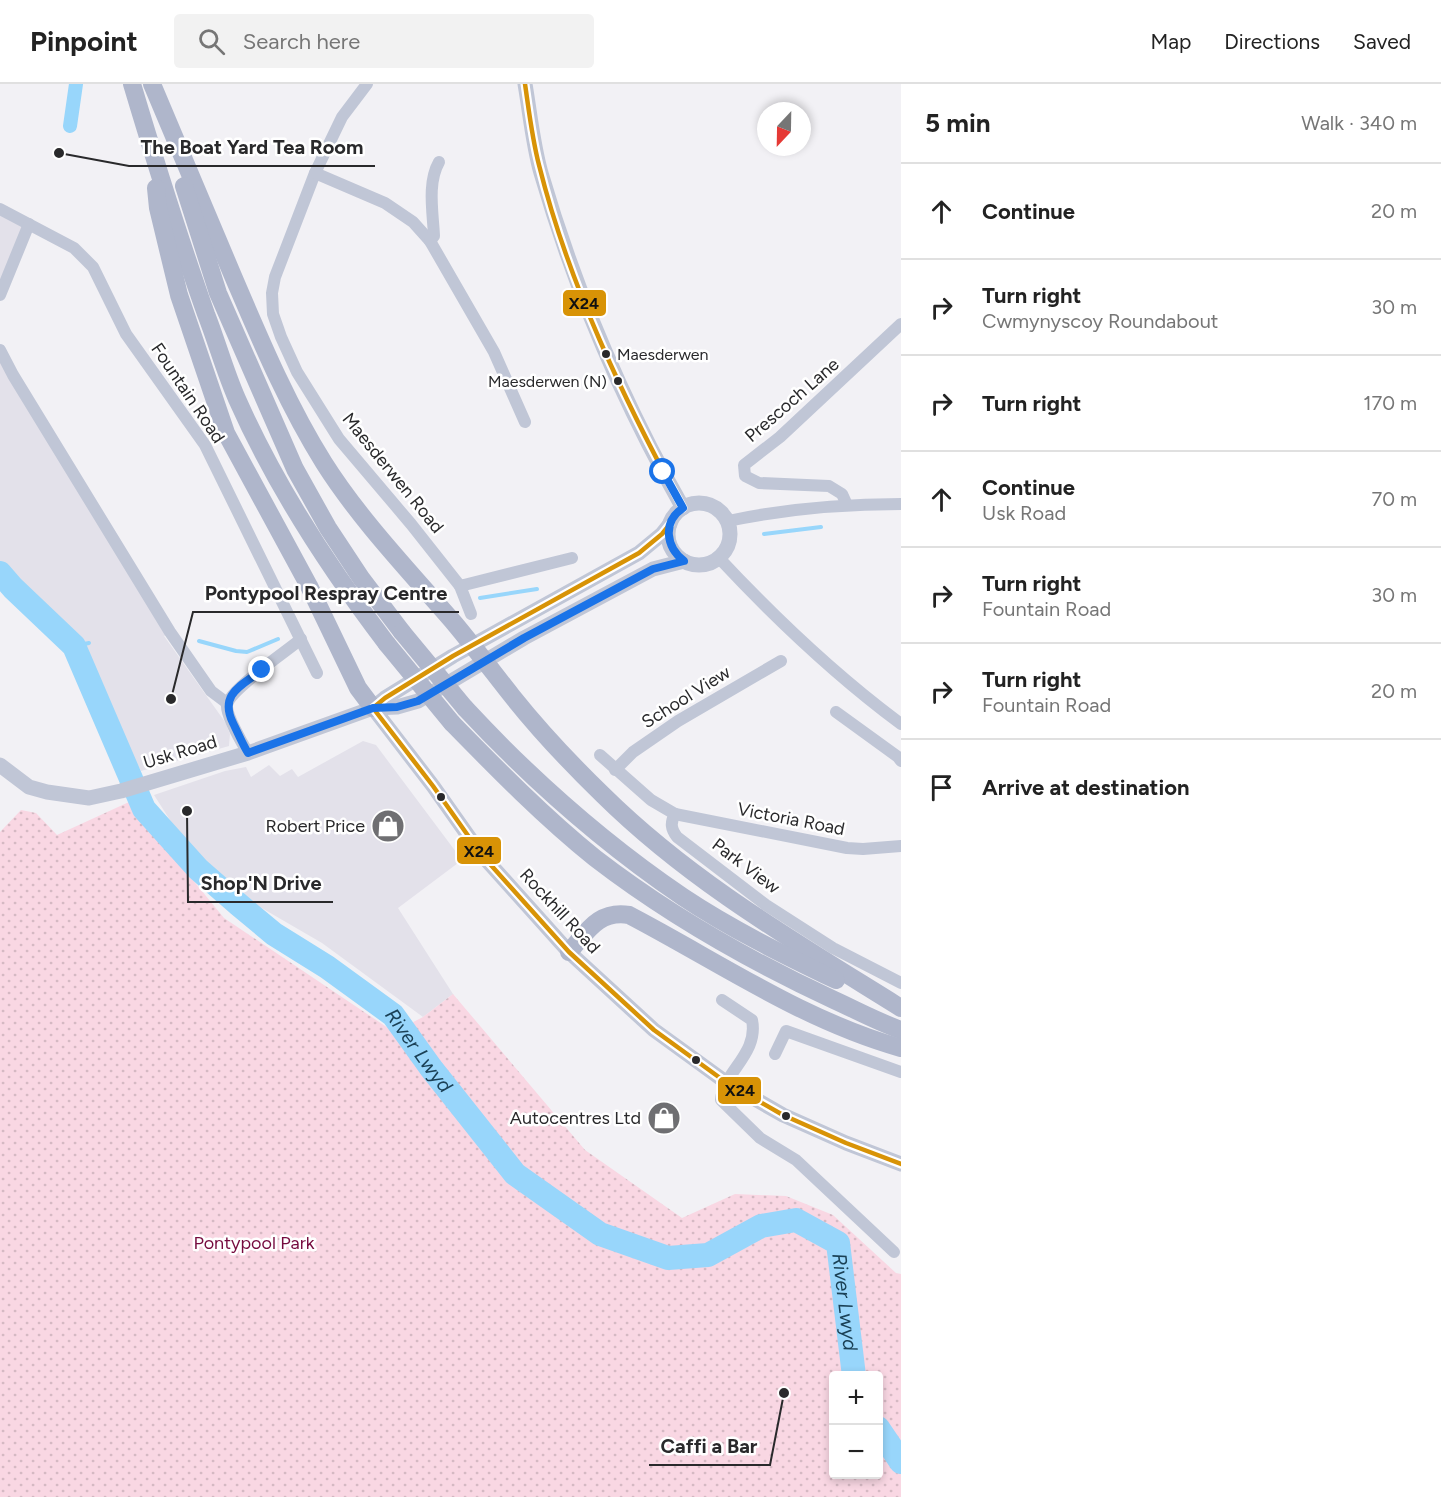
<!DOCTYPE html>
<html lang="en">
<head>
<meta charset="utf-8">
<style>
	:root { --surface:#fff; --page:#f2f2f2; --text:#222; --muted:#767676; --line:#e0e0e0 }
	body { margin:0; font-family:Figtree,sans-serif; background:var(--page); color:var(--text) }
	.controls { position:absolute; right:18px; bottom:18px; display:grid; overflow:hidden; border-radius:6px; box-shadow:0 3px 9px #0003 }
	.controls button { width:54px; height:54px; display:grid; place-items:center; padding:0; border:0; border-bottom:2px solid var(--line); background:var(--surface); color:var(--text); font:30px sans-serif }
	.compass { position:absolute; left:757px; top:18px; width:54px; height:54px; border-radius:50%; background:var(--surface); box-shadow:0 3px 9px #0003; rotate:202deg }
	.stop { position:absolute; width:18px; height:18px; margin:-14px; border:4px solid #1a73e8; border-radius:50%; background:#fff }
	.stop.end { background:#1a73e8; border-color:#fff; box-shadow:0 2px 6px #0008 }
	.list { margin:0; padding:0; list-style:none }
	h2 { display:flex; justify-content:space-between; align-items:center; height:78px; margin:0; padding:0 24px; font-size:26px }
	h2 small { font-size:20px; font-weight:400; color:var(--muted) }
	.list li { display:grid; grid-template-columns:39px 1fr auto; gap:18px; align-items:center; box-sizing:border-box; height:96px; padding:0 24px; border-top:2px solid var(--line) }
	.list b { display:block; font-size:22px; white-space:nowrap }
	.list p { margin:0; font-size:20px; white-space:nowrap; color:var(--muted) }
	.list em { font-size:20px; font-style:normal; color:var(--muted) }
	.icon { flex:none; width:33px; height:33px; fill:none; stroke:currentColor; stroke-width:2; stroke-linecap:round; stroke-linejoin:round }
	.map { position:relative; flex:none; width:901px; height:1413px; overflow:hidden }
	header { display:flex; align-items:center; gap:36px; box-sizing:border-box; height:84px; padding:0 30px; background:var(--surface); border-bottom:2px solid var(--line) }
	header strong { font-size:28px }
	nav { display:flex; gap:33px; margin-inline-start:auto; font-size:21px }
	.search { width:420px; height:54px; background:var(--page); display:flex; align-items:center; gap:15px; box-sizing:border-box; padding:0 21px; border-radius:6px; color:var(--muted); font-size:22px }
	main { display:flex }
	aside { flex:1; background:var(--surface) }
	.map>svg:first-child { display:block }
	.built { fill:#e3e1ea }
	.park { fill:url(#park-dots); fill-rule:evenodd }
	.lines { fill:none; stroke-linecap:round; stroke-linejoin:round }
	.stream { stroke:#98d6fb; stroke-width:4 }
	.canal { stroke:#98d6fb; stroke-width:14 }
	.river { stroke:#98d6fb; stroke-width:24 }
	.minor { stroke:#c0c6d6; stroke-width:12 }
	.tertiary { stroke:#c0c6d6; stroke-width:15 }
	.primary { stroke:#afb6cb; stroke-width:18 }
	.primary-bridge { stroke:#afb6cb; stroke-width:18 }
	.bus-1-casing { stroke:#fff; stroke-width:9 }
	.bus-1 { stroke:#d89306; stroke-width:4.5 }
	.route { stroke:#1a73e8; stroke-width:8 }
	.bus-dot { fill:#29292b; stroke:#fff; stroke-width:2 }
	.labels { text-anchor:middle; stroke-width:5; stroke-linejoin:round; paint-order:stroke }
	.bus-label { font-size:16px; fill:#29292b; stroke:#fff; text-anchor:start }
	.street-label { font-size:18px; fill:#29292b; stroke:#fff }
	.poi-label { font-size:18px; fill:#29292b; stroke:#fff; text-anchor:end }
	.park-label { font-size:18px; fill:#750a3e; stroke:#fff }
	.water-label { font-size:20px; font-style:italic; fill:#1a4055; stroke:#fff }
	.leader { fill:none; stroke:#29292b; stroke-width:2 }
	.callout-dot { fill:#29292b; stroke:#fff; stroke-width:2 }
	.callout-label { font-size:20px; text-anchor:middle; font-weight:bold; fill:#29292b; stroke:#fff; stroke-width:5; stroke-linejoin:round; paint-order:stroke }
	.line-badge { stroke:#fff; stroke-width:2 }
	.pale-badge-label { font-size:16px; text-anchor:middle; font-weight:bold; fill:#111 }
</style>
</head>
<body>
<header>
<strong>Pinpoint</strong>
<div class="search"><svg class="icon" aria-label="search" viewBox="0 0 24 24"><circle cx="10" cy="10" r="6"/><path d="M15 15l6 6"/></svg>Search here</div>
<nav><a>Map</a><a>Directions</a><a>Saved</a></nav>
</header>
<main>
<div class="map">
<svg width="901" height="1413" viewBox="0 0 901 1413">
	<defs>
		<pattern id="park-dots" width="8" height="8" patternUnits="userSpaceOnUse" patternTransform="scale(1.5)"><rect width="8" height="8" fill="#f9d7e3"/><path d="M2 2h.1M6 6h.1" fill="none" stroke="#d5b9c3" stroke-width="1.8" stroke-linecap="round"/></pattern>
	</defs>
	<rect width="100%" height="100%" fill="#f2f1f5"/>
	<g class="built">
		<polygon points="0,125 29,140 0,211"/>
		<polygon points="0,266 170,548 164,552 225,638 230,650 229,662 141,687 74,562 13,504 0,489"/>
		<polygon points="363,657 376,661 462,776 398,824 453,910 423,933 322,859 260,823 221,792 186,761 154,711 225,687 246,683 251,693 269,681 280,692 292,685 298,693"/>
	</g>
	<path class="park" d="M129,718L224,834L394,948L423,933L453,910L585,1066L682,1134L735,1110L786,1112L833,1131L896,1189L901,1190V1413H0V748L21,726L36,729L57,751ZM834,1292H878V1390H834Z"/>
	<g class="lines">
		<g class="stream">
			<polyline points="764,450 821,443"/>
			<polyline points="480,514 537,505"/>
			<polyline points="199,557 236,567 247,568 278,555"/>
			<polyline points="74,562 89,559"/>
		</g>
		<polyline class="canal" points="70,42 76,0"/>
		<g class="river">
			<path id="s1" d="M0,489L13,504L74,562L144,725L198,785L238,820L274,850L327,883L393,931L431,984L515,1090L600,1150L668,1174L708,1171L761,1142L796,1136L838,1159L854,1292"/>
			<polyline points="878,1344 901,1378"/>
		</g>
		<g class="minor">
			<polyline points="367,0 342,33 315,89 275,193 272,209 273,230 281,253 297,288 339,355 411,440 460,502 572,474"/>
			<polyline points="315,89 385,119 413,138 430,157 494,268 525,338"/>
			<polyline points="0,125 74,164 93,183 126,250 205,361 317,589"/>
			<path d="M430,157L434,152C433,129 427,99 439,78"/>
			<polyline points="0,211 29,140"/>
			<polyline points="0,266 13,291 170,548 211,607 227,619"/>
			<polyline points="847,421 842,410 829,402 759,399 745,392 744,381 780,353 901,240"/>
			<path d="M728,437C785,425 843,420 901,420"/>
			<path d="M719,474C775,534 835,591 901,640"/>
			<polyline points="460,502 471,530"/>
			<polyline points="836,628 898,673 901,677"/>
			<path d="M248,669C242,659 226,631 227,621C229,606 287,567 301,555"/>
			<path d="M600,671L651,716L675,730C670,739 671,745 677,753L766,821L833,864L901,899"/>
			<polyline points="615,686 633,668 678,637 781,577"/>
			<polyline points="675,730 847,764 863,765 901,762"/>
			<path d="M722,916L752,936C759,970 723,988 721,1016L760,1054L796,1076L894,1168"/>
			<polyline points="775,970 786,947 901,988"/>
		</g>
		<g class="tertiary">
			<path d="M525,0C530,29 533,61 541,89C575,206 623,318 683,424"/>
			<circle cx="699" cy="450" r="31"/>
			<polyline points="373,624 433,702 481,770 569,868 654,946 727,999 783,1031 846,1059 901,1080"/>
			<polyline points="373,624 385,614 453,572 639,469 662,450 670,440"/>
			<polyline points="0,681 29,703 47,708 89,714 121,707 248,669 373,624 397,623 418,617 524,554 653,485 684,477"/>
		</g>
		<g class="primary">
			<path d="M132,0C155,77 179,154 206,230C217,258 225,288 237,315C276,403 329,484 387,560"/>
			<path d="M152,0C179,64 206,128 233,192C260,255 287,320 324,379C360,436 411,489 455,540C475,564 493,588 512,612C540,647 571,680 603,711C691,798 797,859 901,924"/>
			<polyline points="184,102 218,209 295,385 328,444 361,494 402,548"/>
			<polyline points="156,104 158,124 179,211 226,349 309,502 358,604 373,624"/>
			<path d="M465,624C531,695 602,758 683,813C731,845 784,871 836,896"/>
			<path d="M452,639C498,686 544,733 595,774C669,831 750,877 834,916C856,926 878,938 901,946"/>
			<path d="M569,868C587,848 598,826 629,831C719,878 802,936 901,964"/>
		</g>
		<g class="primary-bridge">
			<polyline points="402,548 465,624"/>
			<polyline points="387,560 452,639"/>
		</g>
		<defs>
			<g id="bus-1">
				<path d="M525,0C529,27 532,54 539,81C569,201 624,316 683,424"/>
				<polyline points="373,624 433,702 481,770 569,868 654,946 727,999 783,1031 846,1059 901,1080"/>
				<polyline points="373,624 385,614 453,572 639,469 662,450 670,440"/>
			</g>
		</defs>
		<use href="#bus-1" class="bus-1-casing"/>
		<use href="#bus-1" class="bus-1"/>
	</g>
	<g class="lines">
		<path class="route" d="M262,586C241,602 219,610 233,639C238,649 242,659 248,669L373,624L397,623L418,617L524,554L653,485L684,477C666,463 662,438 683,424L663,388"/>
	</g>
	<defs>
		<symbol id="shop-disc" viewBox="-11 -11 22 22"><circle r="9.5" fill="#6f6f72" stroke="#fff"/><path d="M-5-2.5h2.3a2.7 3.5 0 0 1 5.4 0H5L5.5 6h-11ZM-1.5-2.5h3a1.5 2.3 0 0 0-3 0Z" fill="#fff"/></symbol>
	</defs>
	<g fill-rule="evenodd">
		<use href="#shop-disc" x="369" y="723" width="38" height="38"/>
		<use href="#shop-disc" x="645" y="1015" width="38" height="38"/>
	</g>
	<g class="bus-dot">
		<circle cx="606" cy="270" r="5"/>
		<circle cx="618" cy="297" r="5"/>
		<circle cx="441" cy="713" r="5"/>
		<circle cx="696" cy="976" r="5"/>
		<circle cx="786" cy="1032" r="5"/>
	</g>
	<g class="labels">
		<g class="bus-label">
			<text x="617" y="276">Maesderwen</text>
			<text x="607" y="303" text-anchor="end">Maesderwen (N)</text>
		</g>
		<g class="street-label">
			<text transform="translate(188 309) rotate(56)" y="6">Fountain Road</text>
			<text transform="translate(792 316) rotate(-41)" y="6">Prescoch Lane</text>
			<text transform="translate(393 389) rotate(51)" y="6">Maesderwen Road</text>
			<text transform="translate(686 613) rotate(-32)" y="6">School View</text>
			<text transform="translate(180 668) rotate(-17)" y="6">Usk Road</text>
			<text transform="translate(791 735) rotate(11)" y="6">Victoria Road</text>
			<text transform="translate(746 782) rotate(37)" y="6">Park View</text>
			<text transform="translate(560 827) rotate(47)" y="6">Rockhill Road</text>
		</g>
		<g class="poi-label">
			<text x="365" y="748">Robert Price</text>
			<text x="641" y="1040">Autocentres Ltd</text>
		</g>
		<g class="park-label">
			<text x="254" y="1165">Pontypool Park</text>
		</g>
		<g class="water-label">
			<text dy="7" stroke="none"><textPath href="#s1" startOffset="650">River Lwyd</textPath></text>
			<text dy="7" stroke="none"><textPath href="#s1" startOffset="1226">River Lwyd</textPath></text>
		</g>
	</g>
	<path class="leader" d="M59 69L129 82H375M171 615L193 528H459M187 727L188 818H333M784 1309L770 1381H649"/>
	<g class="callout-dot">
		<circle cx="59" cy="69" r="6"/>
		<circle cx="171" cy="615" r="6"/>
		<circle cx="187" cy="727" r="6"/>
		<circle cx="784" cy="1309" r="6"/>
	</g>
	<g class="callout-label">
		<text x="252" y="70">The Boat Yard Tea Room</text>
		<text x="326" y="516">Pontypool Respray Centre</text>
		<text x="261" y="806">Shop'N Drive</text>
		<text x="709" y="1369">Caffi a Bar</text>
	</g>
	<g class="line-badge">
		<rect x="562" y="205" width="45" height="28" rx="6" fill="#d89306"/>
		<rect x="456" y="752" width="46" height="29" rx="6" fill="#d89306"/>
		<rect x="717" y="992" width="45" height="29" rx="6" fill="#d89306"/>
	</g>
	<g class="pale-badge-label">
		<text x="584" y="225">X24</text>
		<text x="479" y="773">X24</text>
		<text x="740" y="1012">X24</text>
	</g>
</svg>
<div class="controls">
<button>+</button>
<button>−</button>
</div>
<svg class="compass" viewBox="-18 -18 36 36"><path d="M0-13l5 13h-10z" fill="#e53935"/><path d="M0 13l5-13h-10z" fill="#767676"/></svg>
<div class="stop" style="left:663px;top:388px"></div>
<div class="stop end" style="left:262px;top:586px"></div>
</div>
<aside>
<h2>5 min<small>Walk · 340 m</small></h2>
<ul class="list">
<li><svg class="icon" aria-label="ahead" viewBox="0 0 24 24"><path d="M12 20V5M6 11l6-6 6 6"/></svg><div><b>Continue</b></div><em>20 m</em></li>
<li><svg class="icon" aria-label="right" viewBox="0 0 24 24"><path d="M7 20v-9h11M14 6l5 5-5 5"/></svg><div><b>Turn right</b><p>Cwmynyscoy Roundabout</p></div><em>30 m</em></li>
<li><svg class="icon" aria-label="right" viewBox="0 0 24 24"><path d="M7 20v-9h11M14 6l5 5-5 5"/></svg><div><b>Turn right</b></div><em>170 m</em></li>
<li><svg class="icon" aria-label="ahead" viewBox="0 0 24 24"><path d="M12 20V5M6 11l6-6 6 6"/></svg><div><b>Continue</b><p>Usk Road</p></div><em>70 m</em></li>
<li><svg class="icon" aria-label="right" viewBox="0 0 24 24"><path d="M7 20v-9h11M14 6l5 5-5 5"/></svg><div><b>Turn right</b><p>Fountain Road</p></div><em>30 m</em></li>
<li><svg class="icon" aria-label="right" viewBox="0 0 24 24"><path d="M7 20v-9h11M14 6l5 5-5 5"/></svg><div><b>Turn right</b><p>Fountain Road</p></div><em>20 m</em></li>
<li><svg class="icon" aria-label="arrive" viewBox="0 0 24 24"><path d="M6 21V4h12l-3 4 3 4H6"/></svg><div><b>Arrive at destination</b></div></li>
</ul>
</aside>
</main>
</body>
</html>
